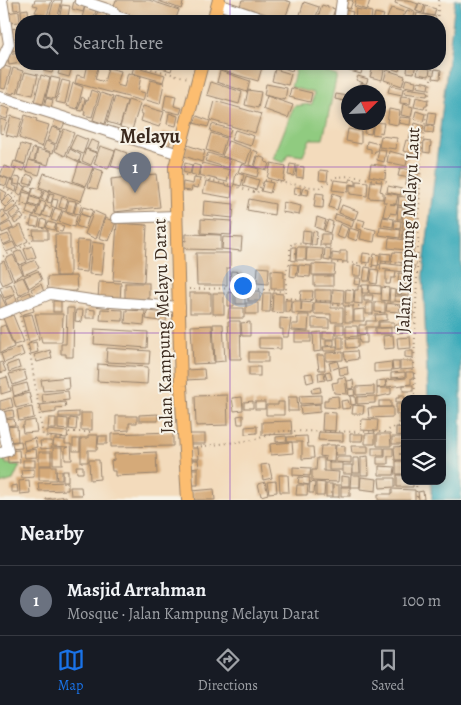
<!DOCTYPE html>
<html lang="en">
<head>
<meta charset="utf-8">
<style>
	:root { --surface:#171b24; --page:#242831; --text:#f1f3f6; --muted:#9ea1a6; --line:#363941; --accent:#1a73e8 }
	body { margin:0; font-family:Alegreya,serif; background:var(--page); color:var(--text) }
	.controls { position:absolute; right:15px; bottom:15px; display:grid; overflow:hidden; border-radius:10px; box-shadow:0 2px 8px #0003 }
	.controls button { width:45px; height:45px; display:grid; place-items:center; padding:0; border:0; border-bottom:1px solid var(--line); background:var(--surface); color:var(--text); font:25px sans-serif }
	.compass { position:absolute; left:341px; top:85px; width:45px; height:45px; border-radius:50%; background:var(--surface); box-shadow:0 2px 8px #0003; rotate:66deg }
	.you { position:absolute; left:242px; top:285px; width:18px; height:18px; margin:-12px; border:4px solid #fff; border-radius:50%; background:#1a73e8; box-shadow:0 0 0 8px #1a73e833 }
	.badge { display:grid; place-items:center; width:32px; height:32px; border-radius:50%; background:var(--accent); color:#fff; font-size:16px; font-weight:700 }
	.pin { position:absolute; translate:-50% -41px; filter:drop-shadow(0 1px 2px #0008) }
	.pin::after { content:''; position:absolute; top:26px; width:18px; height:15px; background:inherit; clip-path:polygon(0 0,100% 0,50% 100%) }
	.list { margin:0; padding:0; list-style:none }
	h2 { display:flex; justify-content:space-between; align-items:center; height:65px; margin:0; padding:0 20px; font-size:21px }
	h2 small { font-size:16px; font-weight:400; color:var(--muted) }
	.list li { display:grid; grid-template-columns:32px 1fr auto; gap:15px; align-items:center; box-sizing:border-box; height:70px; padding:0 20px; border-top:1px solid var(--line) }
	.list b { display:block; font-size:19px; white-space:nowrap }
	.list p { margin:0; font-size:16px; white-space:nowrap; color:var(--muted) }
	.list em { font-size:16px; font-style:normal; color:var(--muted) }
	.icon { flex:none; width:28px; height:28px; fill:none; stroke:currentColor; stroke-width:2; stroke-linecap:round; stroke-linejoin:round }
	.map { position:relative; flex:none; width:461px; height:500px; overflow:hidden }
	.search { position:absolute; background:var(--surface); box-shadow:0 2px 8px #0003; left:15px; right:15px; top:15px; height:55px; display:flex; align-items:center; gap:12px; box-sizing:border-box; padding:0 18px; border-radius:20px; color:var(--muted); font-size:19px }
	.sheet { height:135px; background:var(--surface) }
	nav { display:flex; justify-content:space-around; align-items:center; box-sizing:border-box; height:70px; border-top:1px solid var(--line); background:var(--surface); font-size:14px; color:var(--muted) }
	nav a { display:grid; justify-items:center; gap:2px }
	nav .on { color:var(--accent) }
	.map>svg:first-child { display:block }
	.green { fill:#90cb80; stroke:#667a4f }
	.water { fill:#3dabba; stroke:#3c6a6c }
	.building { fill:#d5aa79 }
	.lines { fill:none; stroke-linecap:round; stroke-linejoin:round }
	.minor-casing { stroke:#97826d; stroke-width:12 }
	.major-casing { stroke:#97826d; stroke-width:14 }
	.path { stroke:#97826d; stroke-width:2; stroke-dasharray:1 4; stroke-linecap:butt }
	.minor { stroke:#fff; stroke-width:10 }
	.major { stroke:#fcbd6f; stroke-width:12 }
	.grid { fill:none; stroke:#7b2cbf; stroke-width:1; stroke-opacity:0.55 }
	.labels { text-anchor:middle; stroke-width:4; stroke-linejoin:round; paint-order:stroke }
	.street-label { font-size:18px; fill:#3b2a1e; stroke:#f7f3e8 }
	.quarter-label { font-size:20px; font-weight:bold; fill:#3b2a1e; stroke:#f7f3e8 }
</style>
</head>
<body>
<div class="map">
<svg width="461" height="500" viewBox="0 0 461 500">
	<rect width="100%" height="100%" fill="#f7f3e8"/>
	<filter id="ink" filterUnits="userSpaceOnUse"><feTurbulence type="fractalNoise" baseFrequency=".02" numOctaves="2"/><feDisplacementMap in="SourceGraphic" scale="10" xChannelSelector="R" yChannelSelector="G"/><feConvolveMatrix kernelMatrix="1 2 1 2 8 2 1 2 1" color-interpolation-filters="sRGB"/></filter>
	<filter id="wash" filterUnits="userSpaceOnUse"><feTurbulence type="fractalNoise" baseFrequency=".0096" numOctaves="4" result="noise"/><feDisplacementMap in="SourceGraphic" scale="20" xChannelSelector="R" yChannelSelector="G"/><feGaussianBlur stdDeviation="1.12" result="paint"/><feColorMatrix in="noise" values="0 0 0 0 0 0 0 0 0 0 0 0 0 0 0 0 0 1.4 0 .05"/><feComposite in="paint" operator="in"/></filter>
	<g filter="url(#wash)">
		<rect width="100%" height="100%" fill="#f3dbbc"/>
		<g class="green">
			<polygon points="297,64 305,64 337,75 323,139 310,139 303,156 288,154 284,163 273,159 294,106 312,104 314,93 291,87"/>
			<polygon points="5,453 6,464 20,465 13,480 0,484 0,455"/>
		</g>
		<polygon class="water" points="455,0 461,0 461,500 432,500 431,481 442,481 442,399 428,399 423,274"/>
		<g id="blocks">
			<g class="building">
				<polygon points="35,0 52,0 47,16 35,12 38,6 33,5"/>
				<polygon points="54,0 62,0 57,20 49,18"/>
				<polygon points="116,0 149,0 179,10 175,21 141,21 112,11"/>
				<polygon points="156,0 184,0 181,9"/>
				<polygon points="242,0 284,0 291,2 284,21 274,21 239,9"/>
				<polygon points="343,0 353,0 350,9 342,6"/>
				<polygon points="356,0 370,0 367,10 354,6"/>
				<polygon points="396,0 407,0 418,4 415,11 395,3"/>
				<polygon points="13,1 20,1 21,9 14,10"/>
				<polygon points="74,1 85,5 83,12 72,9"/>
				<polygon points="304,2 319,7 315,21 298,21"/>
				<polygon points="419,3 425,5 422,13 416,11"/>
				<polygon points="62,5 70,6 67,21 59,20"/>
				<polygon points="322,5 335,9 331,21 317,21"/>
				<polygon points="426,6 436,9 434,16 424,14"/>
				<polygon points="85,7 96,11 92,21 81,21"/>
				<polygon points="391,8 404,12 401,21 386,21"/>
				<polygon points="28,9 29,21 22,21 21,10"/>
				<polygon points="356,9 372,12 371,20 355,18"/>
				<polygon points="234,10 261,21 231,21"/>
				<polygon points="345,10 353,12 351,21 343,21"/>
				<polygon points="407,10 415,13 413,20 404,17"/>
				<polygon points="19,11 20,22 8,23 7,13"/>
				<polygon points="98,11 107,14 105,21 94,21"/>
				<polygon points="375,13 384,15 382,21 373,21"/>
				<polygon points="417,13 436,17 435,21 416,18"/>
				<polygon points="18,25 21,25 21,37 10,39 9,29 19,28"/>
				<polygon points="21,40 21,50 11,51 10,41"/>
				<polygon points="21,52 21,63 9,65 7,54"/>
				<polygon points="45,64 55,64 52,73 43,71"/>
				<polygon points="61,64 73,64 69,77 58,74"/>
				<polygon points="88,64 99,64 95,79 104,82 108,68 121,71 117,85 124,87 128,73 141,76 138,91 145,93 143,101 75,83 77,75 85,77"/>
				<polygon points="149,64 173,64 171,71"/>
				<polygon points="218,64 263,64 258,81 216,69"/>
				<polygon points="272,64 294,64 292,71"/>
				<polygon points="328,64 340,64 338,71 327,67"/>
				<polygon points="344,64 353,64 363,66 361,74 342,69"/>
				<polygon points="384,64 401,64 399,71 383,66"/>
				<polygon points="408,64 416,64 414,73 407,72"/>
				<polygon points="419,64 425,64 425,68 430,69 429,76 417,74"/>
				<polygon points="1,65 11,68 5,89 0,88"/>
				<polygon points="134,66 165,75 163,82 132,73"/>
				<polygon points="373,67 384,70 382,80 370,77"/>
				<polygon points="13,68 23,71 17,93 14,92 13,94 7,92"/>
				<polygon points="275,69 291,74 288,85 272,81"/>
				<polygon points="435,69 441,70 440,79 433,78"/>
				<polygon points="387,70 405,76 402,86 384,80"/>
				<polygon points="220,71 250,81 247,92 217,82"/>
				<polygon points="25,72 38,75 33,95 19,92"/>
				<polygon points="41,75 50,78 43,104 34,102"/>
				<polygon points="358,76 368,79 366,84 356,80"/>
				<polygon points="51,77 60,79 55,99 46,97"/>
				<polygon points="406,79 416,81 415,88 404,86"/>
				<polygon points="62,80 70,82 65,104 56,102"/>
				<polygon points="150,80 164,83 160,104 146,100"/>
				<polygon points="418,81 429,83 428,89 417,87"/>
				<polygon points="211,82 242,92 239,104 207,95"/>
				<polygon points="73,83 83,87 77,109 67,106"/>
				<polygon points="361,83 369,86 367,92 359,90"/>
				<polygon points="266,84 287,88 285,100 264,95"/>
				<polygon points="390,85 403,88 402,95 388,92"/>
				<polygon points="291,88 312,93 310,102 289,97"/>
				<polygon points="405,88 428,91 427,96 404,93"/>
				<polygon points="91,90 99,93 92,117 84,115 85,111 83,110 86,100 88,101"/>
				<polygon points="248,90 261,92 258,108 245,105"/>
				<polygon points="101,93 113,97 105,124 93,120"/>
				<polygon points="166,94 176,96 174,106 182,108 180,114 163,110"/>
				<polygon points="336,94 348,96 348,102 335,99"/>
				<polygon points="267,96 293,105 288,118 263,109"/>
				<polygon points="401,96 411,97 410,104 400,103"/>
				<polygon points="82,97 85,99 82,111 78,110"/>
				<polygon points="115,97 127,101 120,126 107,122"/>
				<polygon points="416,97 428,100 427,106 425,106 424,109 414,107"/>
				<polygon points="46,98 53,100 51,109 44,108"/>
				<polygon points="128,100 140,104 132,130 120,127"/>
				<polygon points="215,101 261,114 255,133 210,120"/>
				<polygon points="403,104 413,107 411,117 401,115"/>
				<polygon points="1,106 10,109 7,119 0,117"/>
				<polygon points="143,106 164,112 159,127 141,121 143,114 140,113"/>
				<polygon points="389,109 400,111 398,125 387,123"/>
				<polygon points="416,111 425,114 423,122 414,119"/>
				<polygon points="429,112 436,113 434,125 427,124"/>
				<polygon points="169,113 178,116 176,126 167,124"/>
				<polygon points="25,115 37,119 36,121 49,125 42,147 19,138"/>
				<polygon points="11,116 22,119 17,138 6,135"/>
				<polygon points="197,116 210,121 208,127 194,123"/>
				<polygon points="400,117 411,118 410,125 399,123"/>
				<polygon points="55,118 65,122 62,129 53,126"/>
				<polygon points="0,119 7,121 3,134 0,133"/>
				<polygon points="352,122 364,122 363,129 351,126"/>
				<polygon points="366,122 373,122 371,134 364,133"/>
				<polygon points="374,122 384,123 382,133 380,132 379,135 372,134"/>
				<polygon points="415,123 424,126 422,133 413,131"/>
				<polygon points="212,124 231,129 228,137 210,131"/>
				<polygon points="426,125 434,127 433,133 425,132"/>
				<polygon points="52,127 61,130 56,144 47,140"/>
				<polygon points="64,129 74,133 65,156 55,151"/>
				<polygon points="348,129 361,131 361,144 346,141"/>
				<polygon points="235,130 254,136 251,146 231,140"/>
				<polygon points="163,132 172,134 169,147 160,145"/>
				<polygon points="211,133 226,138 221,155 206,150"/>
				<polygon points="410,134 421,137 420,142 409,139"/>
				<polygon points="76,135 88,140 83,154 70,148"/>
				<polygon points="381,136 397,138 396,149 379,147"/>
				<polygon points="91,140 99,143 96,152 87,149"/>
				<polygon points="406,140 421,144 419,155 403,151"/>
				<polygon points="46,141 55,145 53,153 43,149"/>
				<polygon points="228,141 251,149 246,164 222,156"/>
				<polygon points="367,141 379,144 377,151 375,151 374,154 371,153 371,149 366,148"/>
				<polygon points="424,141 431,142 430,153 423,152"/>
				<polygon points="21,144 30,147 25,164 16,161"/>
				<polygon points="187,145 205,151 202,162 184,156"/>
				<polygon points="100,146 115,151 108,169 94,164"/>
				<polygon points="33,148 37,149 34,161 29,160"/>
				<polygon points="38,149 51,153 48,165 35,161"/>
				<polygon points="70,149 81,155 79,162 67,156"/>
				<polygon points="86,149 96,153 91,165 82,161"/>
				<polygon points="116,149 127,153 121,169 111,166"/>
				<polygon points="379,149 386,150 384,162 377,160"/>
				<polygon points="253,150 258,152 254,167 249,165"/>
				<polygon points="389,151 408,156 406,166 387,162"/>
				<polygon points="208,153 231,160 228,168 205,161"/>
				<polygon points="129,155 140,158 135,176 125,173"/>
				<polygon points="258,156 266,159 265,162 269,163 267,170 255,167"/>
				<polygon points="29,160 42,164 39,175 26,171"/>
				<polygon points="14,161 25,165 24,171 12,167"/>
				<polygon points="79,162 93,167 86,186 73,181"/>
				<polygon points="185,163 192,165 190,174 183,172"/>
				<polygon points="202,163 230,170 227,182 199,175"/>
				<polygon points="271,163 286,166 283,182 267,178"/>
				<polygon points="193,164 200,166 198,176 191,174"/>
				<polygon points="241,164 259,169 257,177 238,172"/>
				<polygon points="290,164 296,165 294,176 288,175"/>
				<polygon points="371,164 386,166 385,179 369,176"/>
				<polygon points="4,166 16,170 12,180 0,175"/>
				<polygon points="297,166 304,167 303,178 296,177"/>
				<polygon points="94,168 103,171 97,189 88,187"/>
				<polygon points="400,168 419,171 417,179 398,176"/>
				<polygon points="320,170 328,171 327,181 319,180"/>
				<polygon points="44,173 86,187 81,201 50,191 50,189 50,191 39,187"/>
				<polygon points="236,173 244,175 241,186 234,184"/>
				<polygon points="27,174 34,177 31,185 24,183"/>
				<polygon points="156,174 160,207 114,212 111,179"/>
				<polygon points="0,176 8,179 6,186 0,184"/>
				<polygon points="246,176 259,180 256,190 243,186"/>
				<polygon points="15,177 21,178 19,185 14,184"/>
				<polygon points="194,178 200,179 198,188 192,187 191,191 182,190 183,182 193,184"/>
				<polygon points="407,178 416,180 415,187 406,185"/>
				<polygon points="350,179 356,180 356,185 349,184 348,192 332,190 334,180 350,182"/>
				<polygon points="10,180 13,181 12,185 17,187 16,192 7,188"/>
				<polygon points="206,181 233,187 231,198 203,193"/>
				<polygon points="264,181 273,183 270,193 261,191"/>
				<polygon points="357,181 368,182 367,196 350,194 350,185 357,186"/>
				<polygon points="371,181 382,182 380,191 383,192 383,199 369,198"/>
				<polygon points="20,184 25,186 21,195 17,193"/>
				<polygon points="26,186 33,188 31,193 24,190"/>
				<polygon points="388,186 402,189 401,195 387,192"/>
				<polygon points="34,187 43,191 40,199 31,195"/>
				<polygon points="295,187 301,188 300,195 294,194"/>
				<polygon points="303,188 309,189 308,195 301,194"/>
				<polygon points="0,189 7,193 2,201 0,199"/>
				<polygon points="407,189 417,190 416,197 406,196"/>
				<polygon points="45,190 49,192 46,201 41,199"/>
				<polygon points="23,192 31,194 28,206 21,203"/>
				<polygon points="50,193 54,194 51,203 47,202"/>
				<polygon points="316,193 324,194 323,208 314,207"/>
				<polygon points="333,193 341,196 337,210 329,207"/>
				<polygon points="385,193 398,195 396,204 390,204 398,205 396,214 390,213 389,217 383,216 386,202 383,202"/>
				<polygon points="9,195 13,199 5,207 1,203"/>
				<polygon points="399,196 415,199 413,208 398,205"/>
				<polygon points="31,197 40,200 38,207 29,204"/>
				<polygon points="62,197 68,199 65,209 59,207"/>
				<polygon points="53,199 58,200 56,208 51,206"/>
				<polygon points="249,199 275,204 274,215 247,210"/>
				<polygon points="69,200 76,201 73,213 66,211"/>
				<polygon points="14,201 18,205 7,213 4,209"/>
				<polygon points="41,201 46,203 41,217 36,215"/>
				<polygon points="204,201 234,204 233,218 203,215"/>
				<polygon points="77,202 82,204 79,214 74,213"/>
				<polygon points="283,202 301,206 299,215 282,212"/>
				<polygon points="28,205 37,208 34,216 26,213"/>
				<polygon points="342,205 358,211 355,219 339,213"/>
				<polygon points="46,206 53,209 50,218 42,215"/>
				<polygon points="18,207 21,212 12,219 9,214"/>
				<polygon points="83,207 93,210 90,217 81,214"/>
				<polygon points="398,207 403,208 401,219 397,219"/>
				<polygon points="405,207 417,209 416,215 404,213"/>
				<polygon points="55,208 62,210 57,222 51,220"/>
				<polygon points="3,210 6,214 2,218 7,215 10,220 0,226 0,211"/>
				<polygon points="63,211 77,216 74,227 59,222"/>
				<polygon points="94,211 105,216 96,239 85,234"/>
				<polygon points="21,214 24,218 15,224 13,220"/>
				<polygon points="80,214 89,217 85,229 76,226"/>
				<polygon points="336,214 354,220 352,227 334,220"/>
				<polygon points="403,214 417,216 415,224 402,222"/>
				<polygon points="32,217 40,219 38,227 30,226"/>
				<polygon points="317,217 326,220 323,230 315,227"/>
				<polygon points="383,217 394,219 393,227 381,225"/>
				<polygon points="105,218 116,222 109,241 99,238"/>
				<polygon points="42,219 47,221 45,228 40,227"/>
				<polygon points="201,219 232,221 231,235 201,233"/>
				<polygon points="358,219 365,221 363,227 376,230 374,242 360,239 362,230 356,228"/>
				<polygon points="328,220 333,222 330,233 324,231"/>
				<polygon points="395,220 401,221 400,229 394,228"/>
				<polygon points="10,222 13,228 2,233 0,227"/>
				<polygon points="48,222 56,224 54,230 46,228"/>
				<polygon points="117,223 147,225 144,282 113,280"/>
				<polygon points="403,223 414,225 413,230 402,229"/>
				<polygon points="57,224 64,226 62,232 55,231"/>
				<polygon points="340,224 348,228 344,239 336,236"/>
				<polygon points="21,225 28,241 17,247 9,231"/>
				<polygon points="380,227 401,230 400,238 379,235"/>
				<polygon points="349,228 360,231 357,241 347,237"/>
				<polygon points="33,230 48,230 48,239 34,239"/>
				<polygon points="303,230 311,231 310,244 302,243"/>
				<polygon points="403,230 415,231 414,240 402,238"/>
				<polygon points="313,231 317,232 316,245 311,245"/>
				<polygon points="8,234 11,241 3,245 0,237"/>
				<polygon points="55,234 70,234 70,276 56,276"/>
				<polygon points="186,234 221,235 221,250 186,249 186,247 182,247 182,240 186,241"/>
				<polygon points="321,234 331,234 330,245 320,245"/>
				<polygon points="223,237 242,238 241,251 222,249"/>
				<polygon points="389,238 415,241 414,251 388,248"/>
				<polygon points="77,240 90,241 87,272 75,271"/>
				<polygon points="13,242 16,248 6,252 3,246"/>
				<polygon points="92,242 105,244 102,275 89,274"/>
				<polygon points="32,246 36,257 28,260 24,249"/>
				<polygon points="292,247 296,247 295,261 291,260"/>
				<polygon points="297,247 306,247 306,260 296,260"/>
				<polygon points="307,248 323,249 322,261 306,261"/>
				<polygon points="325,248 331,249 330,261 324,260"/>
				<polygon points="21,250 27,262 19,265 14,253"/>
				<polygon points="340,251 347,251 347,262 332,261 332,253 340,254"/>
				<polygon points="407,251 414,252 413,260 406,259"/>
				<polygon points="393,252 405,253 404,263 391,261"/>
				<polygon points="196,253 230,253 230,268 227,268 227,285 197,285"/>
				<polygon points="363,253 371,254 369,263 362,262"/>
				<polygon points="381,253 391,254 390,262 381,261"/>
				<polygon points="374,254 380,255 378,266 372,265"/>
				<polygon points="13,255 23,274 14,279 5,259"/>
				<polygon points="35,260 39,268 24,275 21,266"/>
				<polygon points="4,261 12,280 3,285 0,279 0,263"/>
				<polygon points="381,263 405,266 404,272 380,269"/>
				<polygon points="291,264 298,265 296,277 290,276"/>
				<polygon points="312,264 335,265 334,275 312,275"/>
				<polygon points="299,265 311,266 310,277 298,276"/>
				<polygon points="354,265 362,266 361,276 353,276"/>
				<polygon points="406,265 415,266 414,271 406,270"/>
				<polygon points="258,267 269,268 268,284 257,283"/>
				<polygon points="365,267 371,268 369,281 363,281"/>
				<polygon points="372,269 379,270 377,284 370,283"/>
				<polygon points="271,270 284,271 284,289 271,289"/>
				<polygon points="38,271 42,280 29,288 24,277"/>
				<polygon points="231,271 243,272 242,281 230,280"/>
				<polygon points="386,271 396,272 395,278 391,278 390,284 386,284"/>
				<polygon points="399,273 410,275 409,282 398,281"/>
				<polygon points="76,276 77,291 48,292 47,277"/>
				<rect x="314" y="276" width="19" height="10"/>
				<polygon points="23,277 29,290 19,295 13,281"/>
				<polygon points="355,278 361,278 360,285 354,284"/>
				<polygon points="99,282 121,283 120,302 98,300"/>
				<rect x="125" y="283" width="24" height="16"/>
				<polygon points="11,284 15,294 4,298 0,288"/>
				<polygon points="41,284 44,292 34,296 31,289"/>
				<polygon points="403,284 411,285 410,291 403,289"/>
				<polygon points="362,285 369,285 368,293 362,293"/>
				<polygon points="369,285 381,286 381,294 369,293"/>
				<polygon points="358,286 362,286 362,304 354,303 355,290 358,290"/>
				<polygon points="382,287 389,288 388,301 381,300"/>
				<polygon points="333,289 344,290 343,304 332,303"/>
				<polygon points="346,289 354,290 353,303 345,303"/>
				<polygon points="390,289 395,290 394,302 389,302"/>
				<rect x="315" y="290" width="16" height="11"/>
				<polygon points="396,290 410,292 409,296 396,294"/>
				<rect x="236" y="291" width="9" height="13"/>
				<rect x="248" y="291" width="12" height="10"/>
				<polygon points="301,291 313,291 312,300 300,300"/>
				<polygon points="30,292 32,297 20,302 18,297"/>
				<polygon points="228,292 234,293 234,306 228,306"/>
				<polygon points="0,293 7,308 0,311"/>
				<rect x="190" y="293" width="21" height="20"/>
				<rect x="213" y="293" width="11" height="21"/>
				<polygon points="263,293 271,293 270,312 262,312"/>
				<polygon points="273,293 283,294 283,313 272,312"/>
				<polygon points="15,295 18,304 8,308 5,300"/>
				<polygon points="364,295 373,295 372,301 364,301"/>
				<polygon points="395,296 403,296 403,302 395,301"/>
				<polygon points="404,297 412,298 412,303 404,302"/>
				<polygon points="285,300 291,300 290,312 285,312"/>
				<rect x="53" y="301" width="8" height="11"/>
				<polygon points="292,301 301,301 301,311 302,302 313,303 312,314 292,313"/>
				<polygon points="314,302 331,303 331,308 343,308 343,322 331,322 331,314 314,314"/>
				<polygon points="375,302 385,302 385,313 375,312"/>
				<rect x="246" y="303" width="12" height="11"/>
				<rect x="366" y="303" width="7" height="11"/>
				<polygon points="387,303 400,305 399,312 386,311"/>
				<polygon points="402,303 413,304 412,310 402,309"/>
				<polygon points="32,304 34,311 21,315 19,308"/>
				<rect x="345" y="306" width="8" height="16"/>
				<polygon points="67,308 74,308 73,357 66,357 66,354 61,354 61,344 66,344"/>
				<polygon points="229,308 244,308 244,318 228,318"/>
				<polygon points="86,309 95,310 95,318 86,318"/>
				<polygon points="101,309 123,310 123,321 100,320"/>
				<polygon points="364,309 364,321 354,321 354,310"/>
				<polygon points="76,310 83,310 82,322 75,321"/>
				<polygon points="126,310 145,311 144,325 125,323"/>
				<polygon points="147,311 167,313 166,322 146,319"/>
				<polygon points="401,311 413,312 412,320 401,319"/>
				<polygon points="32,314 39,339 29,342 22,316"/>
				<polygon points="35,314 63,314 62,342 42,342"/>
				<polygon points="387,314 387,320 378,321 378,327 366,327 366,334 359,334 359,325 366,325 366,321 376,321 375,315"/>
				<polygon points="13,315 24,342 14,345 3,318"/>
				<polygon points="298,315 309,315 308,331 292,330 292,324 298,324"/>
				<polygon points="280,318 291,319 288,337 283,337 283,329 280,329"/>
				<polygon points="312,318 329,319 329,328 312,328"/>
				<polygon points="228,321 240,321 241,359 230,359"/>
				<polygon points="250,322 250,336 242,336 241,323"/>
				<polygon points="379,322 394,322 394,327 379,328"/>
				<polygon points="408,323 409,332 397,333 396,324"/>
				<polygon points="213,324 223,324 225,361 215,362"/>
				<rect x="336" y="324" width="8" height="10"/>
				<polygon points="5,325 14,347 0,353 0,327"/>
				<polygon points="212,325 214,363 193,364 191,326"/>
				<polygon points="346,326 357,326 358,336 346,337"/>
				<rect x="375" y="328" width="16" height="6"/>
				<polygon points="95,329 148,332 147,348 94,344"/>
				<rect x="295" y="332" width="16" height="10"/>
				<polygon points="321,332 322,351 314,352 313,333"/>
				<rect x="323" y="332" width="12" height="7"/>
				<polygon points="367,334 367,343 360,343 359,335"/>
				<polygon points="393,335 394,348 384,349 383,336"/>
				<polygon points="337,337 343,337 343,349 338,349"/>
				<polygon points="410,337 411,348 398,349 397,338"/>
				<polygon points="259,338 281,338 281,349 259,348"/>
				<polygon points="358,338 358,347 347,348 346,339"/>
				<polygon points="326,340 334,340 334,345 326,346"/>
				<polygon points="36,342 38,352 31,354 28,344"/>
				<polygon points="337,346 337,351 324,351 323,347"/>
				<polygon points="21,347 24,355 4,363 1,354"/>
				<polygon points="107,348 150,351 149,364 106,362"/>
				<polygon points="50,350 52,358 37,362 34,355"/>
				<polygon points="357,351 358,359 346,361 344,352"/>
				<polygon points="405,351 413,351 413,358 405,357"/>
				<rect x="249" y="352" width="19" height="10"/>
				<polygon points="343,352 343,360 326,361 326,353"/>
				<polygon points="317,355 324,355 325,370 319,370"/>
				<polygon points="18,361 20,368 9,372 7,365"/>
				<polygon points="337,361 339,367 331,370 329,363"/>
				<polygon points="400,361 413,361 413,369 400,370"/>
				<polygon points="2,362 6,371 0,373 0,363"/>
				<polygon points="391,362 392,371 374,372 374,364"/>
				<polygon points="392,362 399,362 399,369 393,370"/>
				<polygon points="98,364 148,367 147,384 97,381"/>
				<polygon points="347,366 348,374 340,375 339,368"/>
				<rect x="249" y="367" width="11" height="9"/>
				<polygon points="204,369 205,379 186,380 186,370"/>
				<polygon points="24,370 27,380 13,385 9,374"/>
				<polygon points="330,371 332,379 327,380 325,372"/>
				<polygon points="324,372 325,380 319,381 318,373"/>
				<polygon points="405,372 405,377 391,378 391,373"/>
				<polygon points="406,372 413,372 414,378 411,378 411,384 387,387 386,380 406,378"/>
				<polygon points="312,373 314,381 307,383 305,374"/>
				<polygon points="7,377 11,391 1,394 0,379"/>
				<polygon points="68,377 69,389 43,391 41,380"/>
				<polygon points="345,377 347,394 334,393 332,383 338,382 338,378"/>
				<polygon points="353,380 354,388 348,389 347,381"/>
				<polygon points="385,380 386,387 377,388 377,381"/>
				<polygon points="27,383 29,391 14,396 12,387"/>
				<rect x="403" y="385" width="10" height="6"/>
				<polygon points="374,386 374,394 356,395 356,387"/>
				<polygon points="320,387 321,392 312,393 311,389"/>
				<polygon points="377,388 391,388 391,394 377,397"/>
				<polygon points="354,389 355,395 349,396 348,390"/>
				<polygon points="68,391 69,400 43,403 42,394"/>
				<polygon points="29,393 32,404 16,408 13,397"/>
				<polygon points="227,395 228,425 196,426 195,396"/>
				<polygon points="321,395 321,403 300,404 299,396"/>
				<polygon points="399,395 404,395 405,402 396,402 396,398 399,398"/>
				<polygon points="338,396 339,408 324,407 324,400 328,400 328,397"/>
				<polygon points="350,396 355,396 356,404 351,405"/>
				<polygon points="375,396 375,403 357,404 357,397"/>
				<polygon points="242,397 243,410 234,411 232,398"/>
				<polygon points="288,397 297,397 298,411 288,411"/>
				<polygon points="11,398 13,407 0,411 0,401"/>
				<polygon points="348,400 350,408 342,409 341,401"/>
				<polygon points="253,401 253,408 244,408 244,402"/>
				<rect x="379" y="401" width="12" height="6"/>
				<polygon points="65,402 66,407 56,408 56,412 42,414 40,405"/>
				<rect x="255" y="402" width="10" height="7"/>
				<polygon points="278,402 284,402 284,415 266,415 266,405 278,405"/>
				<polygon points="320,404 320,412 301,414 300,406"/>
				<rect x="396" y="404" width="9" height="10"/>
				<polygon points="353,405 364,406 363,414 352,414"/>
				<polygon points="32,407 34,418 19,421 17,410"/>
				<polygon points="391,407 393,407 393,417 369,418 368,408"/>
				<polygon points="13,410 14,417 4,419 2,412"/>
				<polygon points="79,412 79,417 59,417 59,413"/>
				<polygon points="323,412 336,413 335,431 322,430"/>
				<rect x="81" y="413" width="11" height="17"/>
				<polygon points="158,414 158,421 139,421 139,415"/>
				<polygon points="243,415 243,424 238,424 237,416"/>
				<rect x="399" y="415" width="6" height="8"/>
				<polygon points="116,416 137,416 137,423 129,423 129,430 116,431"/>
				<polygon points="49,418 56,418 56,429 48,429"/>
				<polygon points="58,418 68,419 68,430 58,429"/>
				<polygon points="70,418 77,419 76,430 69,429"/>
				<polygon points="14,419 15,425 5,426 4,420"/>
				<polygon points="362,419 378,420 377,431 361,430"/>
				<polygon points="35,420 37,432 23,433 22,426 24,426 24,422"/>
				<polygon points="291,421 292,434 262,435 262,422"/>
				<polygon points="17,426 18,441 8,442 6,427"/>
				<polygon points="257,426 257,433 245,434 245,427"/>
				<polygon points="396,427 405,428 405,436 396,435"/>
				<polygon points="47,430 68,432 67,438 47,436"/>
				<polygon points="173,432 173,446 111,447 111,434"/>
				<polygon points="319,432 343,433 343,441 318,440"/>
				<polygon points="375,433 375,444 365,444 365,434"/>
				<rect x="189" y="434" width="16" height="10"/>
				<polygon points="350,434 363,434 362,441 350,441"/>
				<polygon points="377,434 390,434 391,446 377,446"/>
				<polygon points="88,435 98,435 97,450 88,450 88,462 81,462 81,438 88,438"/>
				<polygon points="99,436 107,436 107,444 98,444"/>
				<polygon points="286,436 287,441 276,442 276,437"/>
				<polygon points="307,436 308,447 313,447 314,458 302,459 302,442 287,442 287,437"/>
				<rect x="392" y="437" width="13" height="7"/>
				<polygon points="35,438 37,447 25,450 23,441"/>
				<polygon points="54,439 65,440 65,444 71,444 72,460 65,460 65,448 68,447 53,446"/>
				<rect x="73" y="439" width="7" height="12"/>
				<polygon points="21,441 22,448 9,449 8,443"/>
				<polygon points="40,441 52,441 52,448 41,449"/>
				<polygon points="292,442 293,453 271,455 270,444"/>
				<polygon points="326,445 335,445 334,462 325,461 326,457 320,456 321,446 326,446"/>
				<polygon points="336,445 345,446 345,455 335,455"/>
				<polygon points="351,446 368,446 368,453 352,453"/>
				<polygon points="405,446 405,454 399,454 405,454 405,460 395,460 394,447"/>
				<rect x="53" y="448" width="9" height="16"/>
				<polygon points="190,448 198,448 199,459 190,459"/>
				<rect x="372" y="448" width="12" height="7"/>
				<polygon points="385,448 393,448 393,456 388,456 388,464 377,464 377,457 385,457"/>
				<polygon points="36,449 37,457 25,458 24,451"/>
				<polygon points="19,450 20,462 8,463 7,451"/>
				<rect x="39" y="452" width="12" height="13"/>
				<polygon points="156,452 157,474 115,476 115,471 112,471 111,461 114,460 114,454"/>
				<polygon points="368,456 369,475 361,475 361,457"/>
				<polygon points="336,457 351,457 351,463 336,462"/>
				<polygon points="317,458 324,458 324,471 339,472 338,482 312,481 312,470 316,470"/>
				<polygon points="353,458 359,458 360,473 353,473"/>
				<rect x="23" y="460" width="12" height="7"/>
				<polygon points="89,460 99,460 100,479 90,480"/>
				<polygon points="189,460 198,460 199,467 189,468"/>
				<rect x="396" y="461" width="9" height="13"/>
				<rect x="329" y="463" width="13" height="7"/>
				<polygon points="269,464 272,478 263,480 261,465"/>
				<rect x="343" y="465" width="9" height="9"/>
				<rect x="39" y="466" width="17" height="14"/>
				<polygon points="76,466 83,466 83,473 77,473"/>
				<polygon points="379,466 395,467 394,475 379,475"/>
				<polygon points="293,467 311,468 310,476 293,475"/>
				<polygon points="34,469 34,477 22,478 21,470"/>
				<polygon points="189,469 198,469 198,485 190,485"/>
				<polygon points="56,471 62,471 62,480 57,480"/>
				<rect x="63" y="471" width="5" height="10"/>
				<polygon points="279,475 288,475 289,492 280,492"/>
				<polygon points="351,475 360,475 360,487 350,487"/>
				<polygon points="397,475 405,475 405,481 413,481 413,487 397,487"/>
				<polygon points="341,476 349,477 349,486 341,486"/>
				<polygon points="299,477 310,478 309,485 298,483"/>
				<polygon points="361,477 377,479 376,491 360,489"/>
				<polygon points="379,478 395,478 395,487 380,488"/>
				<polygon points="29,480 30,493 20,494 19,481"/>
				<polygon points="276,481 277,492 269,493 267,482"/>
				<polygon points="68,482 68,490 39,491 38,483"/>
				<polygon points="265,482 268,494 261,496 258,484"/>
				<polygon points="310,482 315,483 314,493 309,493"/>
				<polygon points="316,482 325,483 324,496 316,496"/>
				<rect x="326" y="484" width="6" height="13"/>
				<polygon points="17,485 18,492 11,492 11,486"/>
				<polygon points="297,485 308,485 307,495 296,495"/>
				<rect x="333" y="485" width="6" height="12"/>
				<polygon points="70,487 81,487 82,495 71,495"/>
				<rect x="341" y="487" width="9" height="9"/>
				<polygon points="214,489 215,500 193,500 192,491"/>
				<polygon points="392,489 415,490 415,500 378,500 378,494 392,494"/>
				<polygon points="423,491 424,499 419,500 418,492"/>
				<polygon points="66,496 67,500 46,500 46,499"/>
			</g>
		</g>
	</g>
	<g filter="url(#ink)">
		<use href="#blocks" fill-opacity="0" stroke="#97826d" stroke-width="1"/>
		<g class="lines">
			<defs>
				<g id="minor">
					<polyline points="80,0 113,11 116,16 132,21"/>
					<polyline points="218,4 269,21"/>
					<polyline points="339,21 342,0"/>
					<polyline points="0,64 9,44 2,0"/>
					<polyline points="0,97 179,154"/>
					<polyline points="116,218 177,216"/>
					<polyline points="0,314 50,294 98,301 180,307"/>
					<polyline points="0,415 8,451 0,453"/>
				</g>
				<g id="major">
					<polyline points="213,21 219,0"/>
					<polyline points="188,500 181,386 175,167 202,64"/>
				</g>
			</defs>
			<use href="#minor" class="minor-casing"/>
			<use href="#major" class="major-casing"/>
			<g class="path">
				<polyline points="437,21 439,0"/>
				<polyline points="132,64 188,78"/>
				<polyline points="185,175 231,185 257,193 264,180 319,188 336,177 351,176 387,182"/>
				<path d="M0,185C22,196 28,220 33,241L0,258"/>
				<polyline points="189,289 249,288 286,292 286,272 290,262 290,247 292,243 332,247 331,263 359,263 379,268 379,262 418,265"/>
				<polyline points="286,292 286,298 331,302 333,305 361,306"/>
				<polyline points="20,316 31,359 43,436 67,440 69,432 90,432"/>
				<polyline points="415,399 414,365 421,155 433,64"/>
				<polyline points="196,447 253,440 282,431 385,432 394,427 405,426"/>
				<polyline points="416,481 417,500"/>
			</g>
			<use href="#minor" class="minor"/>
			<use href="#major" class="major"/>
		</g>
	</g>
	<path class="grid" d="M230,0V21M230,64V500M0,167H461M0,333H461"/>
	<g class="labels">
		<g class="street-label">
			<text transform="translate(408 230) rotate(-87)" y="6">Jalan Kampung Melayu Laut</text>
			<text transform="translate(163 326) rotate(-92)" y="6">Jalan Kampung Melayu Darat</text>
		</g>
		<g class="quarter-label">
			<text x="150" y="143">Melayu</text>
		</g>
	</g>
</svg>
<div class="controls">
<button><svg class="icon" aria-label="locate" viewBox="0 0 24 24"><circle cx="12" cy="12" r="6"/><path d="M12 2v4M12 18v4M2 12h4M18 12h4"/></svg></button>
<button><svg class="icon" aria-label="layers" viewBox="0 0 24 24"><path d="M12 4l9 5-9 5-9-5zM3 14l9 5 9-5"/></svg></button>
</div>
<svg class="compass" viewBox="-18 -18 36 36"><path d="M0-13l5 13h-10z" fill="#e53935"/><path d="M0 13l5-13h-10z" fill="#9ea1a6"/></svg>
<div class="you"></div>
<div class="pin badge" style="left:135px;top:193px;background:#6b7280">1</div>
<div class="search"><svg class="icon" aria-label="search" viewBox="0 0 24 24"><circle cx="10" cy="10" r="6"/><path d="M15 15l6 6"/></svg>Search here</div>
</div>
<section class="sheet">
<h2>Nearby<small></small></h2>
<ul class="list">
<li><span class="badge" style="background:#6b7280">1</span><div><b>Masjid Arrahman</b><p>Mosque · Jalan Kampung Melayu Darat</p></div><em>100 m</em></li>
</ul>
</section>
<nav>
<a class="on"><svg class="icon" aria-label="map" viewBox="0 0 24 24"><path d="M3 6l6-2 6 2 6-2v14l-6 2-6-2-6 2zM9 4v14M15 6v14"/></svg>Map</a>
<a><svg class="icon" aria-label="directions" viewBox="0 0 24 24"><path d="M12 3l9 9-9 9-9-9zM9 14v-3h6M13 9l2 2-2 2"/></svg>Directions</a>
<a><svg class="icon" aria-label="saved" viewBox="0 0 24 24"><path d="M7 4h10v16l-5-4-5 4z"/></svg>Saved</a>
</nav>
</body>
</html>
